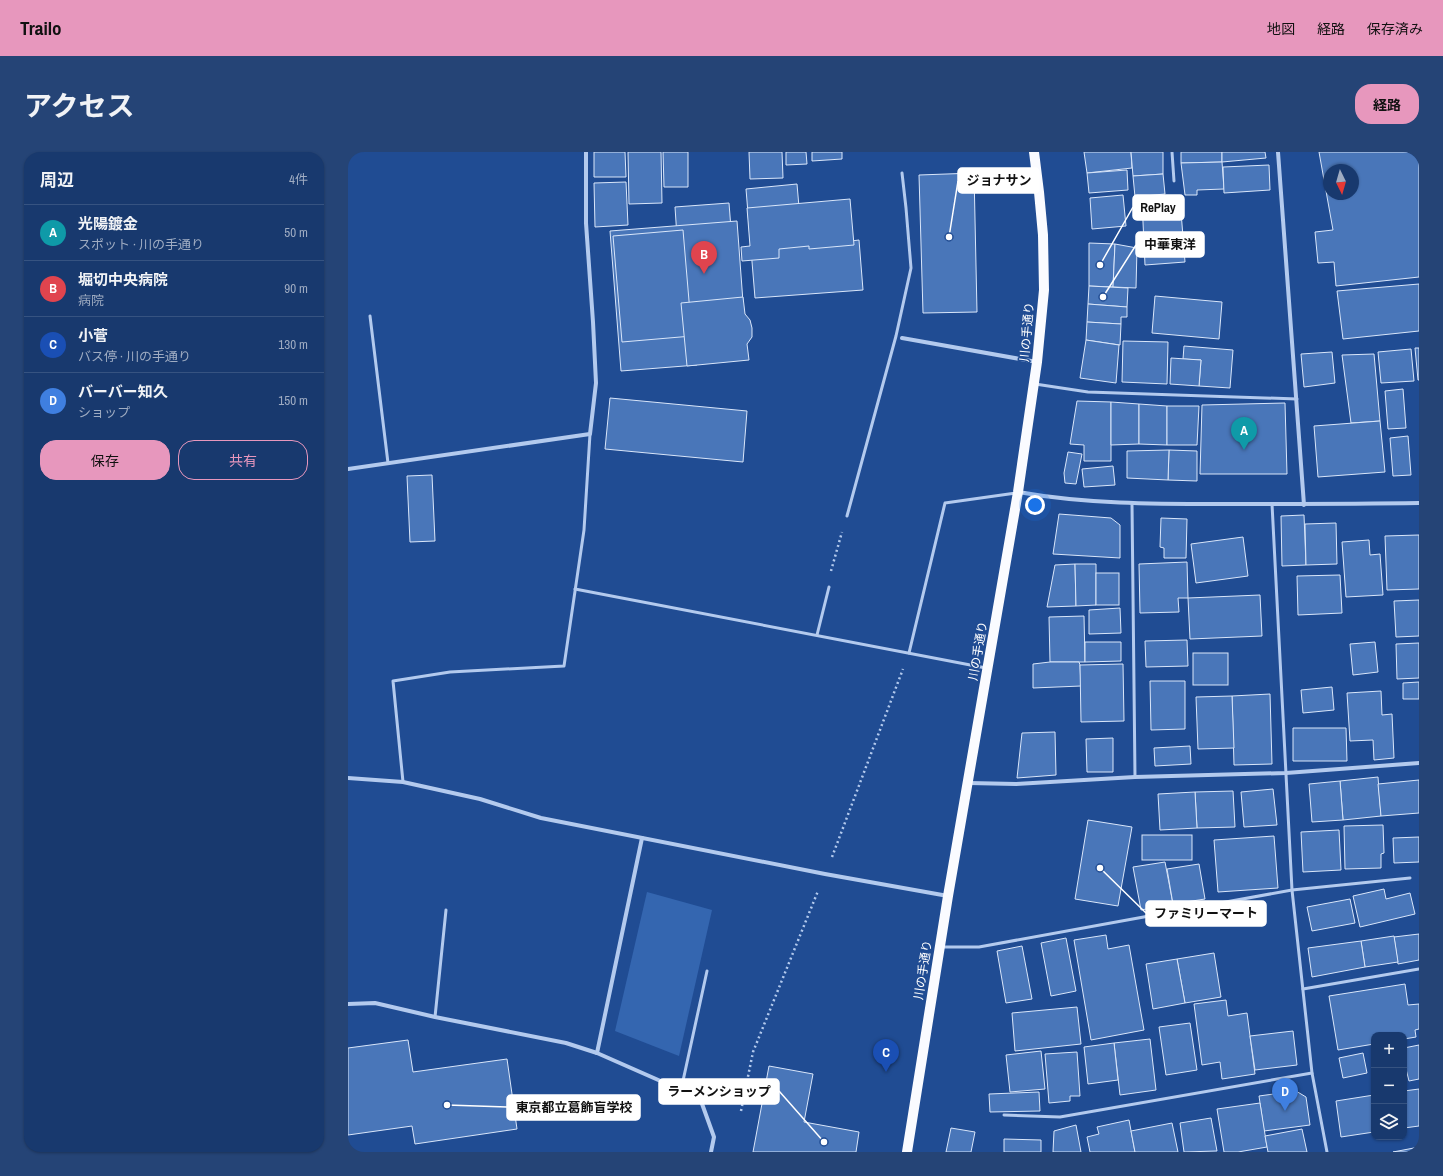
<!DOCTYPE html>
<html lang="ja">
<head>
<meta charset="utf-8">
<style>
	:root { --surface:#18396e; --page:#254476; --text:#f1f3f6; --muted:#9facc2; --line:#365381; --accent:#e797bd }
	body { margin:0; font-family:"Archivo Narrow","Noto Sans JP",sans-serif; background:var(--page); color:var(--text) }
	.controls { position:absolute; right:12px; bottom:12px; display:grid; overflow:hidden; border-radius:8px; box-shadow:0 1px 3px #0004 }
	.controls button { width:36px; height:36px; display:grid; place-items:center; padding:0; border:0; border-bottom:1px solid var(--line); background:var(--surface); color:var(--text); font:20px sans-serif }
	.compass { position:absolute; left:975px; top:12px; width:36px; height:36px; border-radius:50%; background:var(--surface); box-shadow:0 1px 3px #0004; rotate:175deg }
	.you { position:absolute; left:687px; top:353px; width:14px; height:14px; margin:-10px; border:3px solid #fff; border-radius:50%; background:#1a73e8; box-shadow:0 0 0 6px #1a73e833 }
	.badge { display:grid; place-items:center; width:26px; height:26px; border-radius:50%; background:var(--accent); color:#fff; font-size:13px; font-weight:700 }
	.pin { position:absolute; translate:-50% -33px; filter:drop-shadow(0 1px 2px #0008) }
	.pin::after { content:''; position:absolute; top:21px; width:14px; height:12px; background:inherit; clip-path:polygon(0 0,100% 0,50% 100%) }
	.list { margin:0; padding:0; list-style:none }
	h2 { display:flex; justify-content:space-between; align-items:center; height:52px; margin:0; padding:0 16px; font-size:17px }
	h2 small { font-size:13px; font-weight:400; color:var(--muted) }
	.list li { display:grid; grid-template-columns:26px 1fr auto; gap:12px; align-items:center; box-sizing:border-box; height:56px; padding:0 16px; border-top:1px solid var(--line) }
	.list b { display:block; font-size:15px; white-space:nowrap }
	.list p { margin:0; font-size:13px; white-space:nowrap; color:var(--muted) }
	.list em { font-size:13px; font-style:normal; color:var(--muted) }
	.actions { display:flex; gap:8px; padding:12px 16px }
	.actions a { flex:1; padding:9px 0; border:1px solid var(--accent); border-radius:16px; text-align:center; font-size:14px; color:var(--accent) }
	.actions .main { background:var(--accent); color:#111 }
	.icon { flex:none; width:22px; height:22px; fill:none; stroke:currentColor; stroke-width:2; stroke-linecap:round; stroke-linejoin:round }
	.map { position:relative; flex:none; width:1071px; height:1000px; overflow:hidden; border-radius:16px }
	header { display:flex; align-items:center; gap:24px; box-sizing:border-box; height:56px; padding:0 20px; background:var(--accent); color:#111 }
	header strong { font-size:19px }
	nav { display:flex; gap:22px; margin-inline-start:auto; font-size:14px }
	.intro { display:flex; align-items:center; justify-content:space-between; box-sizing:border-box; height:96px; padding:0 24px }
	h1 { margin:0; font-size:28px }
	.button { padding:10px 18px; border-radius:16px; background:var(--accent); color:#111; font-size:14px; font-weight:700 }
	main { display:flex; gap:24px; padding:0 24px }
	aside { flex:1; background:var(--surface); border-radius:16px; box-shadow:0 1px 3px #0004 }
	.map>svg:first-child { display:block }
	.green { fill:#3466b0 }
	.building { fill:#4976b9; stroke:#d9e6fa; fill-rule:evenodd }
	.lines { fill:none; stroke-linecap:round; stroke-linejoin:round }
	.path { stroke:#b3caee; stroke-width:2.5; stroke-dasharray:2 3; stroke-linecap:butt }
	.lane { stroke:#b3caee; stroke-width:3 }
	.street { stroke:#b3caee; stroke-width:4 }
	.primary { stroke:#fafbff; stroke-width:10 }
	.labels { text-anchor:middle; stroke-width:3; stroke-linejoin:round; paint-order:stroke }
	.street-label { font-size:12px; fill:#fff; stroke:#204c93 }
	.leader { fill:none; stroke:#fff; stroke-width:1.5 }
	.callout-dot { fill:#fff; stroke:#204c93; stroke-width:1.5 }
	.callout { fill:#fff; stroke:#fff; stroke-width:1.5 }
	.callout-label { font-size:13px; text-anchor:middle; font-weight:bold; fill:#111 }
</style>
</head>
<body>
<header>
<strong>Trailo</strong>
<nav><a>地図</a><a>経路</a><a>保存済み</a></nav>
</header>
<div class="intro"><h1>アクセス</h1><a class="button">経路</a></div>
<main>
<aside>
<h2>周辺<small>4件</small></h2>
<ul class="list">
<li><span class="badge" style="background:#0f9aa8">A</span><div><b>光陽鍍金</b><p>スポット · 川の手通り</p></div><em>50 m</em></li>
<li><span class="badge" style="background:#e0444e">B</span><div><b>堀切中央病院</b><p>病院</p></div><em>90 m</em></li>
<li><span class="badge" style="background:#1a4fb4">C</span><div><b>小菅</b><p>バス停 · 川の手通り</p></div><em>130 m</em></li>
<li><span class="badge" style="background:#3f7fe0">D</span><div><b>バーバー知久</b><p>ショップ</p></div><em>150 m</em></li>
</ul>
<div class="actions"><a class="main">保存</a><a>共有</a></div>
</aside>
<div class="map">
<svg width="1071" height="1000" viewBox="0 0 1071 1000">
	<rect width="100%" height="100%" fill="#204c93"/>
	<polygon class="green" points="299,740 364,758 331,904 267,879"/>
	<g class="building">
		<polygon points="246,0 277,0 278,25 246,25"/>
		<polygon points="280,0 313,0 314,51 281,52"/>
		<polygon points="315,0 340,0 340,35 316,35"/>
		<polygon points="401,0 434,0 435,26 402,27"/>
		<polygon points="438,0 458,0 459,12 438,13"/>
		<polygon points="464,0 494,0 494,7 464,9"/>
		<polygon points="736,0 783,0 784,16 739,21"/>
		<polygon points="783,0 815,0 815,22 785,24"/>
		<polygon points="833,0 874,0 874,10 833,11"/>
		<polygon points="874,0 917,0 918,6 874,10"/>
		<path d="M971,0H1071V125L988,134L986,110L970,111L967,80L985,78ZM981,18H1005V42H981Z"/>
		<polygon points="874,10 876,37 849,38 849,43 837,43 833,11"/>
		<polygon points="921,13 922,38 876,41 875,15"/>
		<polygon points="779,18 780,38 741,41 739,21"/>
		<polygon points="626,21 629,160 575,161 571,23"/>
		<polygon points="815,22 817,42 787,45 785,24"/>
		<polygon points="278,30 280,73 247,75 246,31"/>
		<polygon points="449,32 451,55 500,51 503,89 511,88 515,138 407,146 398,37"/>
		<polygon points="775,43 778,74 744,77 742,46"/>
		<polygon points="502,47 506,93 461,97 461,94 431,97 431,106 394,109 393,95 402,94 399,56"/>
		<polygon points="832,47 837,110 797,113 794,49"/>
		<polygon points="381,51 389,154 274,163 269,90 329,85 327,55"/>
		<polygon points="389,69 395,150 345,154 349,213 273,219 262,79"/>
		<polygon points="335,78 344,184 274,190 265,84"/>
		<polygon points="741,91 767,92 765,135 741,134"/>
		<polygon points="767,92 789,96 788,136 765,135"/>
		<polygon points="1071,132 1071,179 995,187 989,139"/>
		<polygon points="741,134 780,136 779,155 740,152"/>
		<polygon points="807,144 874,150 871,187 804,181"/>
		<polygon points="395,145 397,162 402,168 404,176 404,185 399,192 401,208 339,214 333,151"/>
		<polygon points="740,152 779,155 779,165 773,165 773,172 739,170"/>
		<polygon points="739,170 773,172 772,193 738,188"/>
		<polygon points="738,188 771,193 768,231 732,226"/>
		<polygon points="775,189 820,190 819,232 774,230"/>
		<polygon points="836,194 885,198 882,236 851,234 853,208 835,207"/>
		<polygon points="1067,196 1071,196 1071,228 1070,228"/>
		<polygon points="1063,197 1066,229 1033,231 1030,200"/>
		<polygon points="984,200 987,231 956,235 953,202"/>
		<polygon points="1026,202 1032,269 1003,271 994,203"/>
		<polygon points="823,206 853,208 851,234 822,232"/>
		<polygon points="1055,237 1058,276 1040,277 1037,239"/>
		<polygon points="262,246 399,259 395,310 257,297"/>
		<polygon points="729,249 763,250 763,309 736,309 736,293 722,292"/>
		<polygon points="763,250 791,252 791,292 763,293"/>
		<polygon points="937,251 939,322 852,322 854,253"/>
		<polygon points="791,252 819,254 819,293 791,292"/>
		<polygon points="819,254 851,254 849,293 819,293"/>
		<polygon points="1032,269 1037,320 970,325 966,274"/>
		<polygon points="1060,284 1063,323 1045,324 1042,286"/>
		<polygon points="821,298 849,299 849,329 820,328"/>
		<polygon points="821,298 820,328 779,326 779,299"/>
		<polygon points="720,300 734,302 728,332 717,331 716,321"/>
		<polygon points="765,314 767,333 736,335 734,317"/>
		<polygon points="84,323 87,389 62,390 59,324"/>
		<polygon points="711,362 763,366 772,373 772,406 705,402"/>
		<polygon points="956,363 958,413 934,414 933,364"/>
		<polygon points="813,366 839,367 838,406 816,406 816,396 812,395"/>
		<polygon points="988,371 989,412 958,413 957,372"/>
		<polygon points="1071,383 1071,437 1039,438 1037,384"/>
		<polygon points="895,385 900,424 848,431 843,392"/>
		<polygon points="1021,388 1022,403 1032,402 1035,443 998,445 994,390"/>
		<polygon points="839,410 840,446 830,446 831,460 792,461 791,412"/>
		<polygon points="727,412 728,454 699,455 707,413"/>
		<polygon points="727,412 748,412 748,453 728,454"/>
		<rect x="748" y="421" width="23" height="32"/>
		<polygon points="992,423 994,461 950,463 949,424"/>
		<polygon points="912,443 914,484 842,487 840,446"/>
		<polygon points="1071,448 1071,484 1048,485 1046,449"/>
		<polygon points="772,456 773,481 741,482 741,458"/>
		<polygon points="736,464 737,510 702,510 701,465"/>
		<polygon points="839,488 840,514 798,515 797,489"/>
		<polygon points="737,490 773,490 773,509 737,510"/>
		<polygon points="1027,490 1030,520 1005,523 1002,492"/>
		<polygon points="1071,491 1071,526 1049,527 1048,492"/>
		<rect x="845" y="501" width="35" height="32"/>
		<polygon points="702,510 731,510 732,513 733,534 685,536 685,512"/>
		<polygon points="775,512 776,569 733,570 732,513"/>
		<polygon points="802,529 837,529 837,577 803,578"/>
		<polygon points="1071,530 1071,547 1055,547 1055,531"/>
		<polygon points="984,535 986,558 955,561 953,538"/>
		<polygon points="1033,539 1034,563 1044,562 1046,606 1026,608 1025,588 1002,589 999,541"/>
		<polygon points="922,542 924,612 886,613 884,544"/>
		<polygon points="884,544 886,596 850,597 848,545"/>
		<polygon points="945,576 998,576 999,609 945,609"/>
		<polygon points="707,580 708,623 669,626 674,581"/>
		<polygon points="765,586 765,620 739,620 738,587"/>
		<polygon points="842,594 843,612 807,614 806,596"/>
		<polygon points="1030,625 1033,664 995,668 992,629"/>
		<polygon points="1071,628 1071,661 1033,664 1030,632"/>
		<polygon points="992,629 995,668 964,670 961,632"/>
		<polygon points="925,637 929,673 896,675 893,640"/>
		<polygon points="885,639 887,675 849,676 847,640"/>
		<polygon points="847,640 849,676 812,678 810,642"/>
		<polygon points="740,668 784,675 770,754 727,747"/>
		<polygon points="1035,673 1036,701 1033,702 1033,716 997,717 996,674"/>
		<polygon points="991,678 993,718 955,720 953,680"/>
		<rect x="794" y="683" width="50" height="25"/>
		<polygon points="926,684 930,736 870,740 866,688"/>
		<polygon points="1071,685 1071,710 1046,711 1045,686"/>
		<polygon points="817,710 825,752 793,758 785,715"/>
		<polygon points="851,712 857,747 825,752 819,717"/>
		<polygon points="1036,737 1038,747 1062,741 1067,762 1012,775 1005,744"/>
		<polygon points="1002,747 1007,771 964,779 959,755"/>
		<polygon points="1071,782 1071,808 1050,812 1046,785"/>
		<polygon points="758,783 760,797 781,793 796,878 743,888 726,788"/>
		<polygon points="1046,784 1050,810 1017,815 1013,789"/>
		<polygon points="718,786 728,839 703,844 693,791"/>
		<polygon points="1013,789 1017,815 964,825 960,796"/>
		<polygon points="674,794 684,847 658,851 649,799"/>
		<polygon points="866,801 873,845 837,851 829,807"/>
		<polygon points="829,807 837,851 805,857 798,812"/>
		<polygon points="1057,832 1060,853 1071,852 1071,877 1067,878 1068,885 1056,887 1056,883 1026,883 1026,892 990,898 981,844"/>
		<polygon points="878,848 880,864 899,861 907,922 874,927 872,910 854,913 846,852"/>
		<polygon points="729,855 733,892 667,899 664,861"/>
		<polygon points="842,871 849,918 818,923 811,875"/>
		<polygon points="945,879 949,913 907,918 902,884"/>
		<polygon points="802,887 808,938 772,943 766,891"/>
		<polygon points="60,888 65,920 159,907 169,977 67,992 64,974 0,983 0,896"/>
		<polygon points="766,891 770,928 740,932 736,895"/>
		<polygon points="1071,893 1071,927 1061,929 1056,909 1056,896"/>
		<polygon points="693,899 697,937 662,940 658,903"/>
		<polygon points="729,900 732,944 722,944 722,949 701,951 697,902"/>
		<polygon points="1015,901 1019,921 995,926 991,906"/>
		<polygon points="421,914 465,922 456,970 511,980 508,1000 405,1000"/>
		<polygon points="1071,937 1071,974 1056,976 1056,939"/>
		<polygon points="948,939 958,945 962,973 916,979 911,944"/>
		<polygon points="691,940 692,959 642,960 641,942"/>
		<polygon points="1026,943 1026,980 993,985 988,949"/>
		<polygon points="912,951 919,995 890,1000 876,1000 869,957"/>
		<polygon points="863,966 869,999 836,1000 832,971"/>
		<polygon points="781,968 787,1000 742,1000 739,985 751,982 749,975"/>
		<polygon points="824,971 830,1000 787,1000 783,979"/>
		<polygon points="728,973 733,1000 705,1000 706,979"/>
		<polygon points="603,976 627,980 623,1000 598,1000"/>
		<polygon points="954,977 959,1000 920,1000 917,984"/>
		<polygon points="656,987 693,988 693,1000 656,1000"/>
		<polygon points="1071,995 1071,1000 1045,1000"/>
	</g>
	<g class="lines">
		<g class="path">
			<polyline points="483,419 494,380"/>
			<polyline points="484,705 555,517"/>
			<polyline points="393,959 405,900 470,739"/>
		</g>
		<g class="lane">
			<polyline points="824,0 826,29"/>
			<polyline points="22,164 40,311"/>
			<polyline points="687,232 740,240 949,247"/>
			<polyline points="784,352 787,625"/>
			<polyline points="924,352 944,738 964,921 979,1000"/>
			<polyline points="499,364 548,184 563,116 558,56 554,21"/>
			<polyline points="227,437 638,516"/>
			<polyline points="469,483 481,435"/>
			<polyline points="561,501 597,351 668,341"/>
			<polyline points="55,630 45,529 102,520 216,514 236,378 242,282"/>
			<polyline points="594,795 631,795 944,738 1062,726"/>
			<polyline points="955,837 1071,817"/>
			<polyline points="87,865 98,758"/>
			<polyline points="333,938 359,819"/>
			<polyline points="656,963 712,965 964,921"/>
		</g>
		<g class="street">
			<polyline points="930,0 956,353"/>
			<polyline points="554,186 689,210"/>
			<polyline points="0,317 242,282 248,231 245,170 238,71 238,0"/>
			<path d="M670,340C738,352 805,352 873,352C939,352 1005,352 1071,351"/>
			<polyline points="0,626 55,630 132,647 193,666 477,722 600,744"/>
			<polyline points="621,631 668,632 787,625 938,621 1071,611"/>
			<polyline points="0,852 27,851 87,865 218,891 249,901 333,938 353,949 366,985 363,1000"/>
			<polyline points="249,901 294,686"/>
		</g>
		<polyline class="primary" points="559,1000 600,744 670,340 689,210 696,138 695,83 691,40 686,0"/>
	</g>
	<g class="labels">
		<g class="street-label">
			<text transform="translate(679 180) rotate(-85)" y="4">川の手通り</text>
			<text transform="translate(630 499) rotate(-80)" y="4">川の手通り</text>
			<text transform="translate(575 818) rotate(-81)" y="4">川の手通り</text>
		</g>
	</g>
	<path class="leader" d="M601 85L610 29M752 113L785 55M755 145L788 93M752 716L798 761M476 990L431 939M99 953L159 955"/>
	<g class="callout-dot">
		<circle cx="601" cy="85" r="4"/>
		<circle cx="752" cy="113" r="4"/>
		<circle cx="755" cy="145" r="4"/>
		<circle cx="752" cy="716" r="4"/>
		<circle cx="476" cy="990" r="4"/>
		<circle cx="99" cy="953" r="4"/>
	</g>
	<g class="callout">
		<rect x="610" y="16" width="81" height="25" rx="4"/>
		<rect x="785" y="43" width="51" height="25" rx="4"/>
		<rect x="788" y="80" width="68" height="25" rx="4"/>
		<rect x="798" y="749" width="120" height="25" rx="4"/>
		<rect x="311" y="927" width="120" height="25" rx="4"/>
		<rect x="159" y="943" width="133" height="25" rx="4"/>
	</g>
	<g class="callout-label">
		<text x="651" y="33">ジョナサン</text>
		<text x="810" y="60">RePlay</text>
		<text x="822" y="97">中華東洋</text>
		<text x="858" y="766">ファミリーマート</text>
		<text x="371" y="944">ラーメンショップ</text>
		<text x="226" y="960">東京都立葛飾盲学校</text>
	</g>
</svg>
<div class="controls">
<button>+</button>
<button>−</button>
<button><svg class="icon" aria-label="layers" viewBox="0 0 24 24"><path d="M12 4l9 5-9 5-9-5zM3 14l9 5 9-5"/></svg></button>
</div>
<svg class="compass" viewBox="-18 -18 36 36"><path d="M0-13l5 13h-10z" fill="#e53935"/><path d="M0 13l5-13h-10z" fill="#9facc2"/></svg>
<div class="you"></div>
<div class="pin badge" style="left:896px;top:298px;background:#0f9aa8">A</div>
<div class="pin badge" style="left:356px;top:122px;background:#e0444e">B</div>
<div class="pin badge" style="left:538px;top:920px;background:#1a4fb4">C</div>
<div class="pin badge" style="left:937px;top:959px;background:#3f7fe0">D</div>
</div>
</main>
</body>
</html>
